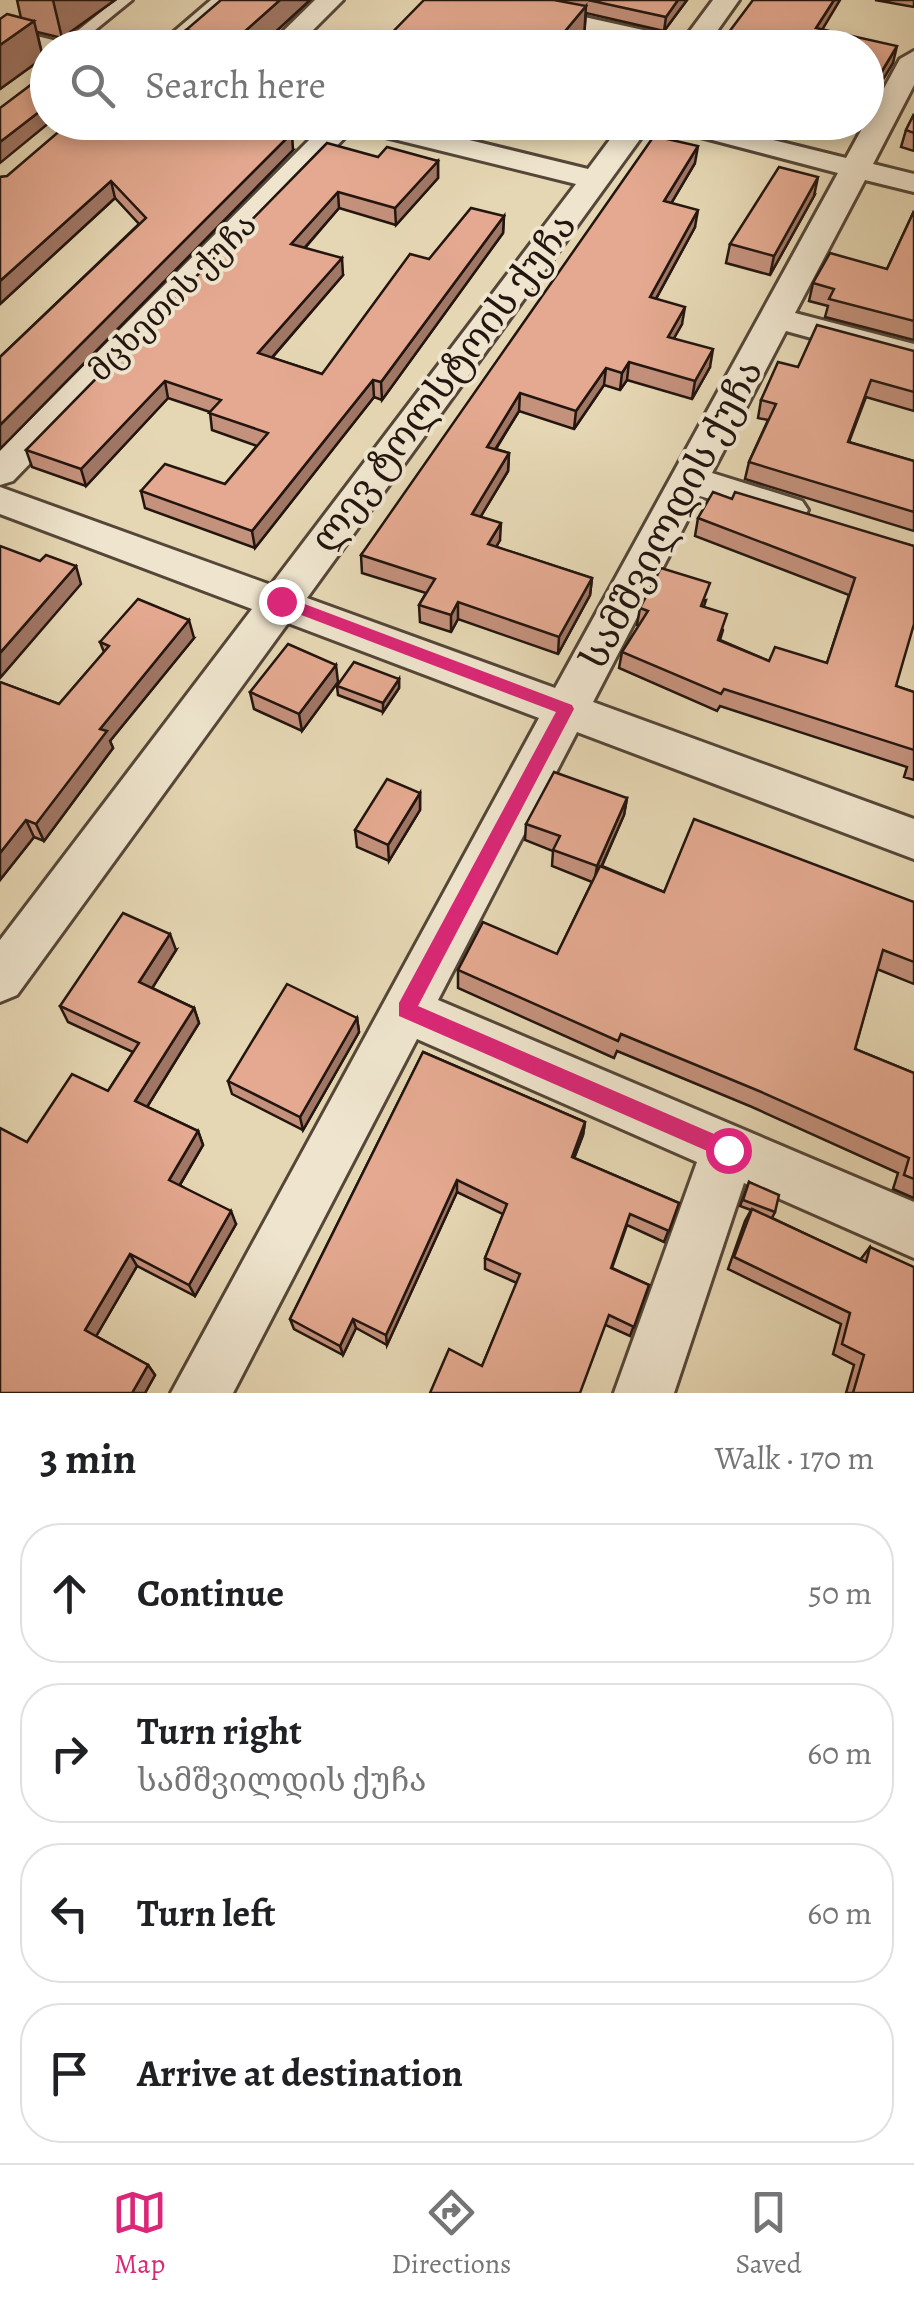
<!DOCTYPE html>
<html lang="en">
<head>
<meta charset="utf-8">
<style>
	:root { --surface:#fff; --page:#f6f6f6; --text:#202124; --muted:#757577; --line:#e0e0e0; --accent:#db2777 }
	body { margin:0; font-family:Alegreya,"Noto Serif Georgian",serif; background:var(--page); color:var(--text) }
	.stop { position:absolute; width:30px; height:30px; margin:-22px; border:8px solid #db2777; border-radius:50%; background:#fff }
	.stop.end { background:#db2777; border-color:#fff; box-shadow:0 2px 10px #0008 }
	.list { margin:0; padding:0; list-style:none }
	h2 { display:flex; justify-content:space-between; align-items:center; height:130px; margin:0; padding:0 40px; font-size:42px }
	h2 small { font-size:32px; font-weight:400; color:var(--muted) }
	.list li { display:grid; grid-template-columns:65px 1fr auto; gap:30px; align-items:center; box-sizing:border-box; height:140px; margin:0 20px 20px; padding:0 20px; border:2px solid var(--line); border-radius:40px }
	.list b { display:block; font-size:38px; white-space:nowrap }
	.list p { margin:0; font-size:32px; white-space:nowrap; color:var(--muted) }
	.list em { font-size:32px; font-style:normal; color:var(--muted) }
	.icon { flex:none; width:55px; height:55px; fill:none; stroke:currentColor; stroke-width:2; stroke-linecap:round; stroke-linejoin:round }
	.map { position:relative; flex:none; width:914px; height:1393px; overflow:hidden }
	.search { position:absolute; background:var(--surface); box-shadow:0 5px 15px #0003; left:30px; right:30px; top:30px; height:110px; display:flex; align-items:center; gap:25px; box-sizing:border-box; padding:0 35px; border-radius:55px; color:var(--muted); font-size:38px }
	.sheet { height:770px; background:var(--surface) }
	nav { display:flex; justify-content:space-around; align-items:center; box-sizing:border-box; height:140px; border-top:2px solid var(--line); background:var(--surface); font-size:28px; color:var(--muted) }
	nav a { display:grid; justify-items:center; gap:5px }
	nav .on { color:var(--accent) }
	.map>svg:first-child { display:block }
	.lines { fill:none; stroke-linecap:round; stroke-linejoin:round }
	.lane-casing { stroke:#544638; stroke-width:6 }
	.street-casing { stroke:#544638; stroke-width:6 }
	.lane { fill:#efe5ce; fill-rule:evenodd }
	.street { fill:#efe5ce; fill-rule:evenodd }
	.wall { fill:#c4917c; stroke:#23150f; stroke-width:2.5 }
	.shaded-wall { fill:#a07665; stroke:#23150f; stroke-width:2.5 }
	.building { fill:#e4a990; stroke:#23150f; stroke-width:2.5 }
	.route { fill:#db2777 }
	.labels { text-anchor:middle; stroke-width:8; stroke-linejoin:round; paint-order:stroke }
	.far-street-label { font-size:32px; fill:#23150f; stroke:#efe5ce }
	.street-label { font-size:38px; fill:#23150f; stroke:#efe5ce }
</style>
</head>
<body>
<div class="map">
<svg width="914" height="1393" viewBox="0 0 914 1393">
	<rect width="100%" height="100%" fill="#e6d7b4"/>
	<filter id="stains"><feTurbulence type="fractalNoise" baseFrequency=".002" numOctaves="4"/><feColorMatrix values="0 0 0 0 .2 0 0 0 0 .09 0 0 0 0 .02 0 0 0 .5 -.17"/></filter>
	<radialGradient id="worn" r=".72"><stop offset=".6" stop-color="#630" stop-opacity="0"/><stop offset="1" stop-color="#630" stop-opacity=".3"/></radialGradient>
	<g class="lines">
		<defs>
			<polygon id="lane" points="116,0 132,0 73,48 56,48"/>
			<g id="street">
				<polygon points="211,0 240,0 185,48 155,48"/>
				<polygon points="315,0 343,0 295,48 266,48"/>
				<polygon points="459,0 507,0 684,39 713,0 739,0 705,48 651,48 472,8"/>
				<polygon points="0,27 61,42 65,48 48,48 48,55 0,43"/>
				<path d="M914,51V85L873,164L914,174V192L865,180L795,313L914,344V366L786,331L712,473L802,501L808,510L802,519L789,523L700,496L593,702L914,819V859L577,732L438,1000L914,1202V1258L744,1183L674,1393H614L697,1162L417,1039L233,1393H171L539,718L288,623L17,995L0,1002V940L252,609L0,514V487L271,585L576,184L353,129L13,481L0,485V450L327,122H396L588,169L623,122H701L846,158L900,59ZM651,124L838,173L555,688L307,598Z"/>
			</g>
		</defs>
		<use href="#lane" class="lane-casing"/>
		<use href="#street" class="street-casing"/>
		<use href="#lane" class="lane"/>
		<use href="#street" class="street"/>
	</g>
	<g class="wall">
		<polygon points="17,0 115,0 62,38 37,32 43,58 0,89 0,19 21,18"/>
		<polygon points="310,0 258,48 189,48 186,30"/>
		<polygon points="424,0 687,0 664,31 586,13 584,37"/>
		<polygon points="875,0 914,0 914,7"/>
		<polygon points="914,114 914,151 901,147 906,130"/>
		<polygon points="460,122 514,122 505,134"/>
		<polygon points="818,122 858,122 852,131"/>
		<polygon points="293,150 0,449 0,357 139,224 115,198 0,304 0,177"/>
		<polygon points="378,157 438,161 438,178 396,225 339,208 305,248 343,275 272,358 322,374 429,259 504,216 503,233 382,400 374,397 255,548 145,508 141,491 225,484 257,446 212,430 210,412 168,398 86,486 32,467 26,450"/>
		<polygon points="695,163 671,203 695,227 656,299 682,324 674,338 710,367 692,399 627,380 620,390 604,385 574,429 519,411 496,449 509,453 508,471 481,516 500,540 496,547 592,578 590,595 558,654 458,619 451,632 420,622 419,605 426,593 362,573 361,555"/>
		<polygon points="814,196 770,275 726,263 730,244"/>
		<polygon points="914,211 914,340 825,317 828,306 809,301 813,283 887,269"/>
		<polygon points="914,351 914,411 866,397 849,442 914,461 914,531 745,479 749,462 768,420 758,418 761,400 798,367"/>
		<polygon points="732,499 914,546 896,686 914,692 914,780 904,777 907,767 720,706 717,711 619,668 622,652 639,626 637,625 640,608 706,600 704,606 723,630 720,640 769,661 827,663 849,595 695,536 698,518"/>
		<polygon points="194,638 110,741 113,748 44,841 34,837 0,880 0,682 59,704 104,652 100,642"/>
		<polygon points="399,679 399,688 383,712 338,695 337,686"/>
		<polygon points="338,682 302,731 254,709 250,692"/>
		<polygon points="420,793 420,810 389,861 357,847 355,830"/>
		<polygon points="627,798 624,815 602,866 664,892 914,902 914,984 877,969 855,1049 914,1073 914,1198 893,1189 898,1173 752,1107 617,1051 614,1058 458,988 458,970 557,954 592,882 552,866 553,851 525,840 526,824"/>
		<polygon points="176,950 152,988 194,1008 199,1023 147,1107 198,1131 203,1145 180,1185 236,1224 195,1296 137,1266 96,1336 148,1365 155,1375 145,1393 0,1393 27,1142 108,1091 133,1052 68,1022 60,1006"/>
		<polygon points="357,1018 359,1032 303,1130 232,1094 228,1081"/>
		<polygon points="423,1052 585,1122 583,1135 574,1158 679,1203 664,1242 627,1225 612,1268 649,1285 630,1336 606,1325 482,1366 517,1283 485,1269 485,1258 503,1214 457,1192 387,1345 356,1328 343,1355 294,1329 290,1319"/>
		<polygon points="749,1182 775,1212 772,1218 860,1260 870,1247 914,1393 846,1393 854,1365 833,1354 841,1324 728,1269 745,1221 751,1210 740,1206"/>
	</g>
	<g class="shaded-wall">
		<polygon points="53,0 115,0 62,38"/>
		<polygon points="280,0 310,0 258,48 235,48 234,41"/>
		<polygon points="678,0 687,0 664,31 666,17"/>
		<polygon points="834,0 840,0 813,45 816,28"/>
		<polygon points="586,6 584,37 575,48 551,48"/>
		<polygon points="34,21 43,58 0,89 0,45"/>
		<polygon points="897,46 893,63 866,108 866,98"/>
		<polygon points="48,105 48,122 50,122 0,163 0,142"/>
		<polygon points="505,122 514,122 505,134"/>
		<polygon points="292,133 293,150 0,449 0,425"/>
		<polygon points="698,146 695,163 662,219 664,201"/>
		<polygon points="438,161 438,178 396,225 395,208"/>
		<polygon points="818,177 814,196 770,275 774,256"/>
		<polygon points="111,181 115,198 0,304 0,281"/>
		<polygon points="338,192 339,208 293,261 291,244"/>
		<polygon points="698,210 695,227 647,315 650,297"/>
		<polygon points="504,216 503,233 382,400 381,382"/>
		<polygon points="342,258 343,275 261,370 258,353"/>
		<polygon points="685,307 682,324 665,354 668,337"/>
		<polygon points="713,349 710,367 692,399 695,381"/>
		<polygon points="629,362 627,380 620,390 622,373"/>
		<polygon points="606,368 604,385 574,429 576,411"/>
		<polygon points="373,380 374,397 255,548 252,531"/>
		<polygon points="165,381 168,398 86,486 81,469"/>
		<polygon points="520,393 519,411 486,464 487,447"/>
		<polygon points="509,453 508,471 472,531 472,514"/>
		<polygon points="501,523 500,540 488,561 488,544"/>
		<polygon points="76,566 81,584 0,678 0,653"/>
		<polygon points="592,578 590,595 558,654 559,637"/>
		<polygon points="458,602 458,619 451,632 451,615"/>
		<polygon points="189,620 194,638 110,741 113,748 44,841 36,824 100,729"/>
		<polygon points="336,665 338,682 302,731 299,714"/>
		<polygon points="399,679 399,688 383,712 383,703"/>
		<polygon points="420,793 420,810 389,861 388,845"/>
		<polygon points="627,798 624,815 594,883 597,866"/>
		<polygon points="26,820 34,837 0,880 0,853"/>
		<polygon points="170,934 176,950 146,998 139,982"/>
		<polygon points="194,1008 199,1023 142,1115 135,1101"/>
		<polygon points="357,1018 359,1032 303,1130 300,1117"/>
		<polygon points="585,1122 583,1135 570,1169 572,1157"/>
		<polygon points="198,1131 203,1145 175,1193 169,1180"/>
		<polygon points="457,1180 457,1192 387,1345 386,1335"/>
		<polygon points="231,1211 236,1224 195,1296 189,1285"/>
		<polygon points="130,1254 137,1266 94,1340 85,1330"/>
		<polygon points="353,1319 356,1328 343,1355 340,1346"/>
		<polygon points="148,1365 155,1375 145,1393 132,1393"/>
	</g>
	<g class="building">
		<polygon points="221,0 280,0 234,41 186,30"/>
		<polygon points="424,0 554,0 586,6 551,48 377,48"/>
		<polygon points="588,0 678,0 666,17"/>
		<polygon points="753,0 834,0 816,28 897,46 866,98 866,48 717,48"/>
		<polygon points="7,14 34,21 0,45 0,19"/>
		<polygon points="32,84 48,89 48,105 0,142 0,108"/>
		<polygon points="914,114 914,133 906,130"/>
		<polygon points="70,122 250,122 292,133 0,425 0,357 146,218 111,181 0,281 0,177 7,176"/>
		<polygon points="654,136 698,146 664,201 698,210 650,297 685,307 668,337 713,349 695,381 629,362 622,373 606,368 576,411 520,393 487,447 509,453 472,514 501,523 488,544 592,578 559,637 458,602 451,615 419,605 435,579 361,555"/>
		<polygon points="327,143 378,157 387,147 438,161 395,208 338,192 291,244 342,258 258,353 322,374 410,254 429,259 471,208 504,216 381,382 373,380 252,531 141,491 165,464 225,484 268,433 209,413 221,400 165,381 81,469 26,450"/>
		<polygon points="779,167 818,177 774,256 730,244"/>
		<polygon points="914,211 914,321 829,299 834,289 813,283 830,253 887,269"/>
		<polygon points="817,325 914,351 914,392 871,380 848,442 914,461 914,512 749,462 776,404 761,400 778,362 798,367"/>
		<polygon points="713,492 732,499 735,492 914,546 914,624 896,686 914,692 914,750 724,689 721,694 622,652 648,611 640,608 661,568 710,583 701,606 727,614 718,640 769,661 775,647 827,663 855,578 698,518"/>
		<polygon points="0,546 40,561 46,555 76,566 0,653"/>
		<polygon points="138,599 189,620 100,729 107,731 36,824 26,820 0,853 0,682 59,704 109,646 100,642"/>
		<polygon points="288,644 336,665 299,714 250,692"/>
		<polygon points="354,662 399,679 383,703 337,686"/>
		<polygon points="554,772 627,798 597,866 553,850 560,836 526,824"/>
		<polygon points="387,779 420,793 388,845 355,830"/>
		<polygon points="694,819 914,902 914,962 883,950 855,1049 914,1073 914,1179 904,1175 909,1158 759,1091 621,1034 618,1041 458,970 483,922 557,954 600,866 664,892"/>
		<polygon points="123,913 170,934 139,982 194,1008 135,1101 198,1131 169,1180 231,1211 189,1285 130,1254 85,1330 148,1365 132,1393 0,1393 0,1128 27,1142 72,1074 108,1091 139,1043 60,1006"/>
		<polygon points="287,984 357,1018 300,1117 228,1081"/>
		<polygon points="423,1052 585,1122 572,1157 679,1203 669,1231 630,1214 611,1268 649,1285 634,1327 609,1315 580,1393 430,1393 449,1349 482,1366 520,1274 485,1258 507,1204 457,1180 386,1335 353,1319 340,1346 290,1319"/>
		<polygon points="749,1182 779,1195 775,1212 743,1200"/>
		<polygon points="752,1209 866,1262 870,1247 914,1267 914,1393 853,1393 864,1355 842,1344 850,1313 734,1257"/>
	</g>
	<polygon class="route" points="275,597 286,597 572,705 574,709 418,1006 735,1143 735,1157 721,1157 399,1016 399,1003 556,712 275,605"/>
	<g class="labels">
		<g class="far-street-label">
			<text transform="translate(172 297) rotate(-45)" y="11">მცხეთის ქუჩა</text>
		</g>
		<g class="street-label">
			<text transform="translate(443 382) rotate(-53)" y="13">ლევ ტოლსტოის ქუჩა</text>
			<text transform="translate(671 514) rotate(-62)" y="13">სამშვილდის ქუჩა</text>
		</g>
	</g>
	<rect width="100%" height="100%" filter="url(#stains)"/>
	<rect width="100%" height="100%" fill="url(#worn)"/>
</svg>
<div class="stop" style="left:728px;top:1150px"></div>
<div class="stop end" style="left:281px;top:601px"></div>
<div class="search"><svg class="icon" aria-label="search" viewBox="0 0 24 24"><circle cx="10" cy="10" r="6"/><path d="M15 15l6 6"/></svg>Search here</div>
</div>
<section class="sheet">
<h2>3 min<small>Walk · 170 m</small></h2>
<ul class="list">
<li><svg class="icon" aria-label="ahead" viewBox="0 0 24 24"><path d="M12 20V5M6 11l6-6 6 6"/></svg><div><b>Continue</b></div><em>50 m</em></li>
<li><svg class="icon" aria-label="right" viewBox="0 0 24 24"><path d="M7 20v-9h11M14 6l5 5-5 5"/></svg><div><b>Turn right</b><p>სამშვილდის ქუჩა</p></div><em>60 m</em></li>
<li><svg class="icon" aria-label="left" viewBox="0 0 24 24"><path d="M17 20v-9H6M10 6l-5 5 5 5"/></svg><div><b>Turn left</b></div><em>60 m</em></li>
<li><svg class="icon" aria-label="arrive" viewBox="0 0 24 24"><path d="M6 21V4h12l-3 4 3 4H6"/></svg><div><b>Arrive at destination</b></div></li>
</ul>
</section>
<nav>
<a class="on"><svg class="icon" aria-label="map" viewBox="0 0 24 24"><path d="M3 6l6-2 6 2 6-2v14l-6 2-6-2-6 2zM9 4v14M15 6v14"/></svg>Map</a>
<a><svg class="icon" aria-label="directions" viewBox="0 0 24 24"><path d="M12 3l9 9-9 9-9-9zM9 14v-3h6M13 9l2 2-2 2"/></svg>Directions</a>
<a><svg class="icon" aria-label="saved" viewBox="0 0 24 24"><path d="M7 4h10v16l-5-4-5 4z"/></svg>Saved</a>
</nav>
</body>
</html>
